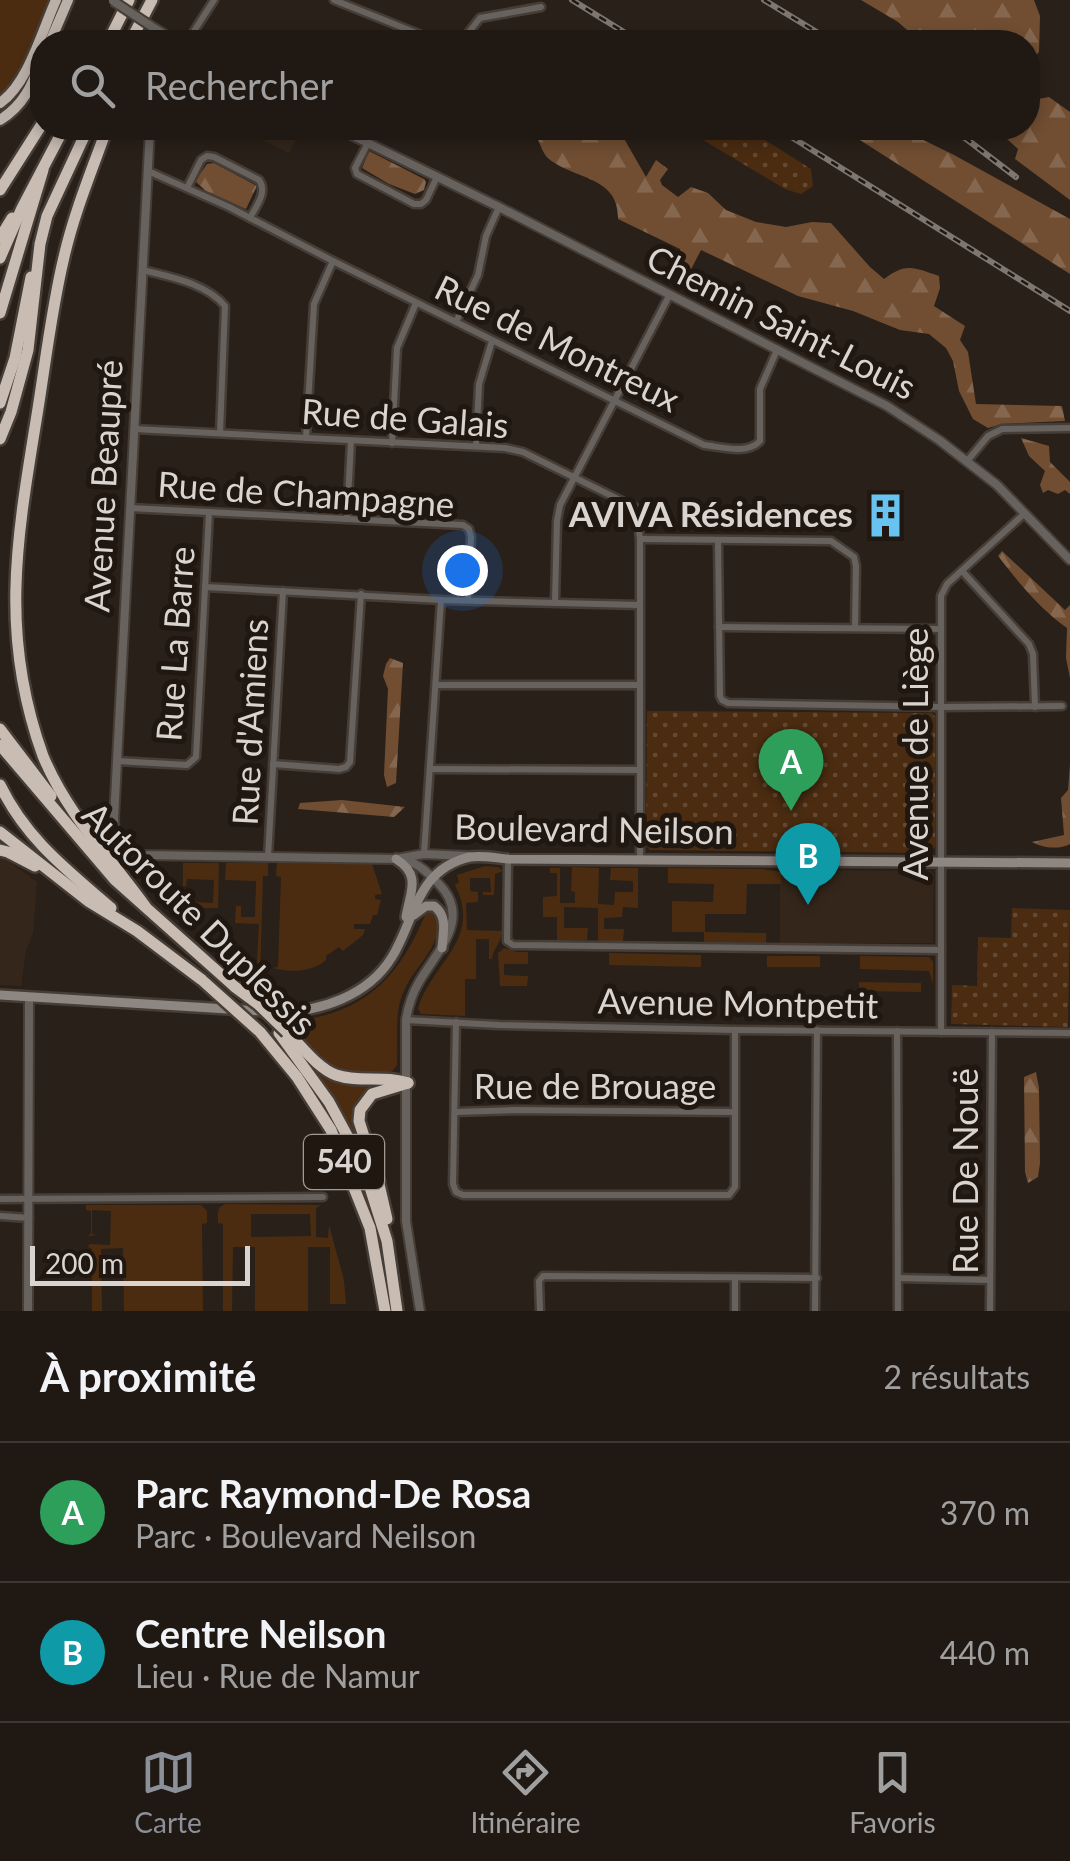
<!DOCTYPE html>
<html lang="fr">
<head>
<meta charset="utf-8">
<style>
	:root { --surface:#1f1813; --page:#2c2521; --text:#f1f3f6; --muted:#a1a0a0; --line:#3c3733; --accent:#8c9099 }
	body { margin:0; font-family:Lato,sans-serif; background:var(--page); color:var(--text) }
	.scale { position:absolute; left:30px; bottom:25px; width:220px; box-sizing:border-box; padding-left:10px; border:5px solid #dad4d0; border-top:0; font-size:28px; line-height:35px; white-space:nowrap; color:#dad4d0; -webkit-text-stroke:8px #1f1710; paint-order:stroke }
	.you { position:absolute; left:462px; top:570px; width:35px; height:35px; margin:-25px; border:8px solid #fff; border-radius:50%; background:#1a73e8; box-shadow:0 0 0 15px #1a73e833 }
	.badge { display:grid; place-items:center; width:65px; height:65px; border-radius:50%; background:var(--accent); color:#fff; font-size:32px; font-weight:700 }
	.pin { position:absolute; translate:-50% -82px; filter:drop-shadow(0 2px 5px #0008) }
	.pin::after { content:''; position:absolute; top:52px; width:35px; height:30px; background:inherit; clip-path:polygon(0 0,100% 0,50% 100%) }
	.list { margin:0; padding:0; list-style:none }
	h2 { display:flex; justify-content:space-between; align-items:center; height:130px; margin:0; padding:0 40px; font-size:42px }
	h2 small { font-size:32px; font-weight:400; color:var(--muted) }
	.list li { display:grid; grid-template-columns:65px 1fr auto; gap:30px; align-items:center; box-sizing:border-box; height:140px; padding:0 40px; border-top:2px solid var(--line) }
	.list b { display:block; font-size:38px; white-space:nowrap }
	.list p { margin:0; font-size:32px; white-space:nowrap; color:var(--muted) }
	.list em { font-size:32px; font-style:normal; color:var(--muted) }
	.icon { flex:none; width:55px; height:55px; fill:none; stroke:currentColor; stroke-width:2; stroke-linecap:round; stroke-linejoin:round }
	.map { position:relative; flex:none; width:1070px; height:1311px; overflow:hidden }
	.search { position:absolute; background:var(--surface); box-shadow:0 5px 15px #0003; left:30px; right:30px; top:30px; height:110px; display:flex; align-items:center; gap:25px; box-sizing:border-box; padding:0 35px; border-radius:40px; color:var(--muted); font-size:38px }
	.sheet { height:410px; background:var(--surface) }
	nav { display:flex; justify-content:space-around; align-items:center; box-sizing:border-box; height:140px; border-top:2px solid var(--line); background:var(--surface); font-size:28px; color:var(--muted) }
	nav a { display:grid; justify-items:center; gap:5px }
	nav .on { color:var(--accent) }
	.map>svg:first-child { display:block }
	.built { fill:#34261b }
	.green { fill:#4b2c11; fill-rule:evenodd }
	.forest { fill:url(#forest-firs) }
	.park { fill:url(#park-dots) }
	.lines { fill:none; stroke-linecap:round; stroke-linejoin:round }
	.minor-casing { stroke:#453d36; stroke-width:11 }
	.tertiary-casing { stroke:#453d36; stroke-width:12 }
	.secondary-casing { stroke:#453d36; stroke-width:14 }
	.trunk-casing { stroke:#453d36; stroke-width:15 }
	.motorway-casing { stroke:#453d36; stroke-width:16 }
	.minor { stroke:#67625e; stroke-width:6 }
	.tertiary { stroke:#67625e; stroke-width:8 }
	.secondary { stroke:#8e8681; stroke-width:9 }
	.trunk { stroke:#bab0a7; stroke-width:10 }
	.motorway { stroke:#c8bcb3; stroke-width:11 }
	.rail-casing { stroke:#7e7671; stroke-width:6 }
	.rail { stroke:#1f1710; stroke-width:2.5; stroke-dasharray:8; stroke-linecap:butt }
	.tertiary-bridge-casing { stroke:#453d36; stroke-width:12; stroke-linecap:butt }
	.motorway-bridge-casing { stroke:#453d36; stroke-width:16; stroke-linecap:butt }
	.tertiary-bridge { stroke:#67625e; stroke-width:8 }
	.motorway-bridge { stroke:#c8bcb3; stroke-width:11 }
	.labels { text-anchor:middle; stroke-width:10; stroke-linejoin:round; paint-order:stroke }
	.shield { fill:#1f1710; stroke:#a29b96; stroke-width:2.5 }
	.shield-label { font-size:32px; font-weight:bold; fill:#dad4d0 }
	.street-label { font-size:35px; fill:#dad4d0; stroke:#1f1710 }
	.poi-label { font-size:35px; font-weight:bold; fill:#dad4d0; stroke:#1f1710; text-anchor:end }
</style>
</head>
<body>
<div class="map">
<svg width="1070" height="1311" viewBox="0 0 1070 1311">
	<defs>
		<pattern id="forest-firs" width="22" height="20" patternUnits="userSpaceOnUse" patternTransform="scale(2.5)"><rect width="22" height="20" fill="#714e32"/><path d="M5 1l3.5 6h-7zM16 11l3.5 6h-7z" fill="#85674f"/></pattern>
		<pattern id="park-dots" width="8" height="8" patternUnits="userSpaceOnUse" patternTransform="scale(2.5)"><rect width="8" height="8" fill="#4b2c11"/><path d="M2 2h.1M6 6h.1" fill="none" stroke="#644a33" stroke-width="1.8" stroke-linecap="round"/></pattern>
	</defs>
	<rect width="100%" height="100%" fill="#292019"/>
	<g class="built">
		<polygon points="239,128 302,128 289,153"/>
		<polygon points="0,855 37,882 33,933 26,951 21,986 0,985"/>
		<polygon points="780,870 931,871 934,874 933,943 780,943"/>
	</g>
	<g class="green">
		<polygon points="0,0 51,0 17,80 0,98"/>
		<polygon points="183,863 219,863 218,908 194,908 193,902 213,903 214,880 187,879 186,886 183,886"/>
		<polygon points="226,863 268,863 268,876 263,876 260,978 240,963 257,962 259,924 235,923 236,906 241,906 241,917 255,917 256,881 225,880"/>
		<path d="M277,863L372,864L382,894L375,895V899L381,900L377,915H373L370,924H354V929H365L363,935L343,951L339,947L326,956V960C313,972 290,973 273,968L278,967L281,877L276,876Z"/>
		<path d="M485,866L498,867L503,871L495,874L494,895H483V892H491L490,878H470V891L478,892V902L466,903L467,930L502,931C502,942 493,948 492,959H489V939H476V979H465V1016L421,1014L418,1009C431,963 483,940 455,885L459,882L457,875Z"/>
		<polygon points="572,867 599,868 598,904 614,905 615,892 633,892 633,881 610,880 611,868 638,868 638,908 623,907 622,917 604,918 604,929 624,929 623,941 598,941 598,908 564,907 564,928 588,928 587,940 557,940 557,917 543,917 543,897 557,896 557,873 550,873 550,868 560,868 560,903 575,903 575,892 571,891"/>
		<polygon points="668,868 762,869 781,872 781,884 747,884 746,914 705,914 705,932 766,933 766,943 704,942 704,932 672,932 672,901 713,902 714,884 668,883"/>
		<path d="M433,911L439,914C442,949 416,962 403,993C394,1014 398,1042 397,1065C389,1077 383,1075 369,1075C324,1075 312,1051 282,1022C361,1017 397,982 426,913Z"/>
		<polygon points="504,948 517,952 528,952 528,964 504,964 504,975 528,976 527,986 500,986 498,953"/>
		<polygon points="609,953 701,955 701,967 609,965"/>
		<rect x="767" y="956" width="53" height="11"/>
		<polygon points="860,956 929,957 933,962 933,984 929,971 860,969"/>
		<polygon points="859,982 921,983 921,992 859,991"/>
		<path d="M297,1047L326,1074L392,1084C370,1086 355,1096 354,1120L369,1169L335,1100Z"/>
		<path d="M226,1204L321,1205L316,1208V1237L328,1238L329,1225L344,1280L346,1304H330V1247H308V1311H255V1247H233L232,1311H223V1224L218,1223C218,1215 216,1206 226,1204ZM251,1214H310L311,1236L251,1237Z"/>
		<polygon points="201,1205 207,1211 207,1223 202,1224 203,1311 124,1311 123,1248 101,1249 102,1311 92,1311 92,1249 88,1247 90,1244 110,1245 111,1211 92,1210 92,1234 97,1235 86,1236 91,1234 91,1211 86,1210 86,1205"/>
	</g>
	<g class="forest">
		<polygon points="861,0 1034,0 1040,16 1039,52 1028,63 1028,42 921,42 898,22"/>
		<polygon points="1049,97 1070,112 1070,200 1015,159 1018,149 995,128 1028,128 1028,101"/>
		<path d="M541,128H618L646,177L656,160L668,169L660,180L662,185L678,197L691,187L708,193L726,210L756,222L786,227L812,222L831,223L870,267L884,279C907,262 914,268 939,276L940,288L934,306L965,326L960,340L968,352L976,404L1062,406L1065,421L1002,424L988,428L973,419L959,391L953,361L946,348L929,334L900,330L853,311L798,296L701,250L686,279L678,284C674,273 682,261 680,249L618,219C619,176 575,180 549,159C543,154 540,144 537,137L543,133Z"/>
		<polygon points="841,128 896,128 903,130 954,155 1070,219 1070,274"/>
		<polygon points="369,151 424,179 426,182 424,190 415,194 389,184 362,168"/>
		<polygon points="214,163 257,186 246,209 207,192 195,181 207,164"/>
		<polygon points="1021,438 1049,446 1050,462 1070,482 1070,494 1065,490 1058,494 1048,490 1043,493 1040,485 1045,471 1029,456"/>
		<path d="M1002,551L1065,610L1070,605V678L1066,658L1067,628C1040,609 1018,582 998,556Z"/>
		<polygon points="390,658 403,663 396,783 387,787 384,775 388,689 383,676 386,664"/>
		<path d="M1070,764V844C1059,850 1042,848 1032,842L1064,835L1061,798L1068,790Z"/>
		<polygon points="342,800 405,807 394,817 298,809 300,803"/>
		<polygon points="1036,1072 1039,1088 1040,1163 1038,1177 1028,1183 1025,1172 1024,1077"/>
	</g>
	<g class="park">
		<polygon points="683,128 746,128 811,169 813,186 801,194 785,189"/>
		<polygon points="647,711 932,713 935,717 935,847 928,853 650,850 646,846"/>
		<polygon points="1012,908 1070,910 1068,1027 951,1024 952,985 977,986 978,937 1011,938"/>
	</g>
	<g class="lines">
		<defs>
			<g id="minor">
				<polyline points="334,0 439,42"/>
				<polyline points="187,42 214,0"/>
				<polyline points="455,42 465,37 480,18 541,7"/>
				<polyline points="368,143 355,168 357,174 414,204 421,204 426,200 437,177"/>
				<path d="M148,171L229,207L333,261L704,445C722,447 747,455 760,441V389L777,350"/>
				<path d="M187,188L201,160L207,156L214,157L259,180C268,192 256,206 250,218"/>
				<path d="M143,270C170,277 206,283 225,306L220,433"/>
				<polyline points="456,322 478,275 486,236 499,207"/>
				<polyline points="134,429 505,448 523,452 636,508 640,539 640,860"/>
				<polyline points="306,438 314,304 333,261"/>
				<polyline points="392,443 397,348 416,303"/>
				<polyline points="476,446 479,384 492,341"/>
				<polyline points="968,460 988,436 1002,429 1070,428"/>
				<polyline points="130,508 463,525 469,529 471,537 468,600"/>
				<polyline points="347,519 351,441"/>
				<polyline points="640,539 831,541 854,557 856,566 855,628"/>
				<polyline points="718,540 720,696 722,700 728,703 942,707 1062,706"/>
				<polyline points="962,571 1029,644 1033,654 1035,707"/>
				<polyline points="205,587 441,600 639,605"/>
				<polyline points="555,601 557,521 560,505 669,296"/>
				<polyline points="719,627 940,629"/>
				<polyline points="436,685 638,685"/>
				<polyline points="117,761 187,765 196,757 209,513"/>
				<polyline points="273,764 339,769 346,767 350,762 361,594"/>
				<polyline points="430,769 639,770"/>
				<polyline points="424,854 441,600"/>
				<polyline points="268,857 283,591"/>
				<polyline points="508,859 507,941 513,945 941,950"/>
				<polyline points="406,1020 499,1025 735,1030 1070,1033"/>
				<polyline points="456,1022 453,1184 456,1192 463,1195 729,1195 735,1187 735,1030"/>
				<polyline points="897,1031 898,1311"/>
				<polyline points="941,1032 941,596 947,584 1025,513"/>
				<polyline points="456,1112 514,1110 734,1112"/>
				<polyline points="0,1199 323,1197"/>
				<polyline points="0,1216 29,1218"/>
				<polyline points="735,1278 735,1311"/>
				<polyline points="898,1278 990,1280"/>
				<polyline points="540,1311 539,1281 543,1276 817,1278"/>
				<polyline points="815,1311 817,1030"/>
				<polyline points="990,1311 992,1032"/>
			</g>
			<g id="tertiary">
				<polyline points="154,28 177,42"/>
				<path d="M150,128L114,819C114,840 122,851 143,855L396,859L424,854L468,856"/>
				<polyline points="337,128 499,207 887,406 939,440 997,485 1070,560"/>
				<path d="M406,860C419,864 428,873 438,883C473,918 437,951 419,982C412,994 408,1007 406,1020V1221L420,1311"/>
				<polyline points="28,1311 29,998"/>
			</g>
			<g id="secondary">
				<path d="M396,859C422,875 410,892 406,917"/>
				<path d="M414,915L426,906H434C448,916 443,932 442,948"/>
				<path d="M0,995L277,1012C320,1012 368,996 392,957C415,920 416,869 470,857C482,855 496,858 508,859L1070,863"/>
			</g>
			<g id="trunk">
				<polyline points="50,42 68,0"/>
				<path d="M0,103C28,84 42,31 56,0"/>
				<path d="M0,120C24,105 32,85 42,60"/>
			</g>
			<g id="motorway">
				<polyline points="108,42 129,0"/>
				<polyline points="130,42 152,0"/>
				<path d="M107,128C92,170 74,213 64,257C51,311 45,367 36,421C16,543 0,637 43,756C67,814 109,856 145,906"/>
				<polyline points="0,190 42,124"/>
				<polyline points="0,238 12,218"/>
				<polyline points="0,258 22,208 64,128"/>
				<polyline points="0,313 43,170"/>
				<polyline points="0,403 15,358 31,277"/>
				<polyline points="0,439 11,412 28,350 40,244 47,216 88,128"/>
				<polyline points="0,729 51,796"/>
				<polyline points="0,745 115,880 235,987"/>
				<path d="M0,785C26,839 67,870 111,908"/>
				<polyline points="0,832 88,901 137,931 202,980"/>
				<polyline points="0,850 8,852 35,866"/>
				<polyline points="260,1032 297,1077 331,1130 370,1228 385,1311"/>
				<path d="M287,1032C301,1045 317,1068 336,1075C358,1083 385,1075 408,1083"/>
				<polyline points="279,1033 329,1102 363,1165 387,1241 397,1311"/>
				<polyline points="387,1219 378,1180 359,1121 360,1110 372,1094 408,1083"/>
			</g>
		</defs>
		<use href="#minor" class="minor-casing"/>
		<use href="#tertiary" class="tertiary-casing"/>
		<use href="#secondary" class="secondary-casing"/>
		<use href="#trunk" class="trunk-casing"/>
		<use href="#motorway" class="motorway-casing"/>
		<use href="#minor" class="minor"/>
		<use href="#tertiary" class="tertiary"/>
		<use href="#secondary" class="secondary"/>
		<use href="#trunk" class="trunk"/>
		<use href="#motorway" class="motorway"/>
		<defs>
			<g id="rail">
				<polyline points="572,0 640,42"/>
				<polyline points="764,0 833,42"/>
				<polyline points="777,128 1070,311"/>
				<polyline points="952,128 1016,177"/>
			</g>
		</defs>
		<use href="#rail" class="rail-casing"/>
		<use href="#rail" class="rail"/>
		<defs>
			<polyline id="tertiary-bridge" points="113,1 154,28"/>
			<g id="motorway-bridge">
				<polyline points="202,980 260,1032"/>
				<polyline points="235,987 258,1004 287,1032"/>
			</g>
		</defs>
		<use href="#tertiary-bridge" class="tertiary-bridge-casing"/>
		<use href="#motorway-bridge" class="motorway-bridge-casing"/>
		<use href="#tertiary-bridge" class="tertiary-bridge"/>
		<use href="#motorway-bridge" class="motorway-bridge"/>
	</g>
	<defs>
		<symbol id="building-bare" viewBox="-9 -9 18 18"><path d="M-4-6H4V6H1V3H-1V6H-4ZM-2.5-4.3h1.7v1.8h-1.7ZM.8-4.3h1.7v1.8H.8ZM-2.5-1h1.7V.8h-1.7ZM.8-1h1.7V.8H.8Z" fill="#69c3f1" stroke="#1f1710" stroke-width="2.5" paint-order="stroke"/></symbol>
	</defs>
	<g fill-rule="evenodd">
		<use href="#building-bare" x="854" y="484" width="63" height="63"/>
	</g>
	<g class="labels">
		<rect class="shield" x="304" y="1135" width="80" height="54" rx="8"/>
		<g class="shield-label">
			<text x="344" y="1173">540</text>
		</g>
		<g class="street-label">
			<text transform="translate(781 323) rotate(27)" y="12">Chemin Saint-Louis</text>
			<text transform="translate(557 344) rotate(26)" y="12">Rue de Montreux</text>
			<text transform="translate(405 419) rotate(4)" y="12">Rue de Galais</text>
			<text transform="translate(104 486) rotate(-87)" y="12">Avenue Beaupré</text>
			<text transform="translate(306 495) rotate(4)" y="12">Rue de Champagne</text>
			<text transform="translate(176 644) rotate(-86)" y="12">Rue La Barre</text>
			<text transform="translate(251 722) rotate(-87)" y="12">Rue d'Amiens</text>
			<text transform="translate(916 754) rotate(-90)" y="12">Avenue de Liège</text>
			<text transform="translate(594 830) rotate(1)" y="12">Boulevard Neilson</text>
			<text transform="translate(199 919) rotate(45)" y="12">Autoroute Duplessis</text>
			<text transform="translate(738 1004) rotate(1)" y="12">Avenue Montpetit</text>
			<text x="595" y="1099">Rue de Brouage</text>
			<text transform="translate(966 1171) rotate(-90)" y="12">Rue De Nouë</text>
		</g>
		<g class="poi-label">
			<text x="853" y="527">AVIVA Résidences</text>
		</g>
	</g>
</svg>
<div class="scale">200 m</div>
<div class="you"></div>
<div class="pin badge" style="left:791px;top:811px;background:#2e9e5b">A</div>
<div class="pin badge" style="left:808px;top:905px;background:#0f9aa8">B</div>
<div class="search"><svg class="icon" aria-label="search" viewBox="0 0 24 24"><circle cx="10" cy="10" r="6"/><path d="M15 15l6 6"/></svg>Rechercher</div>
</div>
<section class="sheet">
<h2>À proximité<small>2 résultats</small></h2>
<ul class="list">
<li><span class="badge" style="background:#2e9e5b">A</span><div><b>Parc Raymond-De Rosa</b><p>Parc · Boulevard Neilson</p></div><em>370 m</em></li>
<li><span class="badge" style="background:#0f9aa8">B</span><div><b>Centre Neilson</b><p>Lieu · Rue de Namur</p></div><em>440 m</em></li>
</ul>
</section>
<nav>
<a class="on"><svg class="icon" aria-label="map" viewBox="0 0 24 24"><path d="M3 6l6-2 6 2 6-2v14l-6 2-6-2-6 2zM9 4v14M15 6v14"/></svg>Carte</a>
<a><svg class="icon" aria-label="directions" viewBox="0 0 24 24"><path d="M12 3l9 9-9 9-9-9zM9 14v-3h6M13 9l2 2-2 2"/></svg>Itinéraire</a>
<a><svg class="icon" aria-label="saved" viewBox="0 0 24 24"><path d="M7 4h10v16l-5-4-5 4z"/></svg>Favoris</a>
</nav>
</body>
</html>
